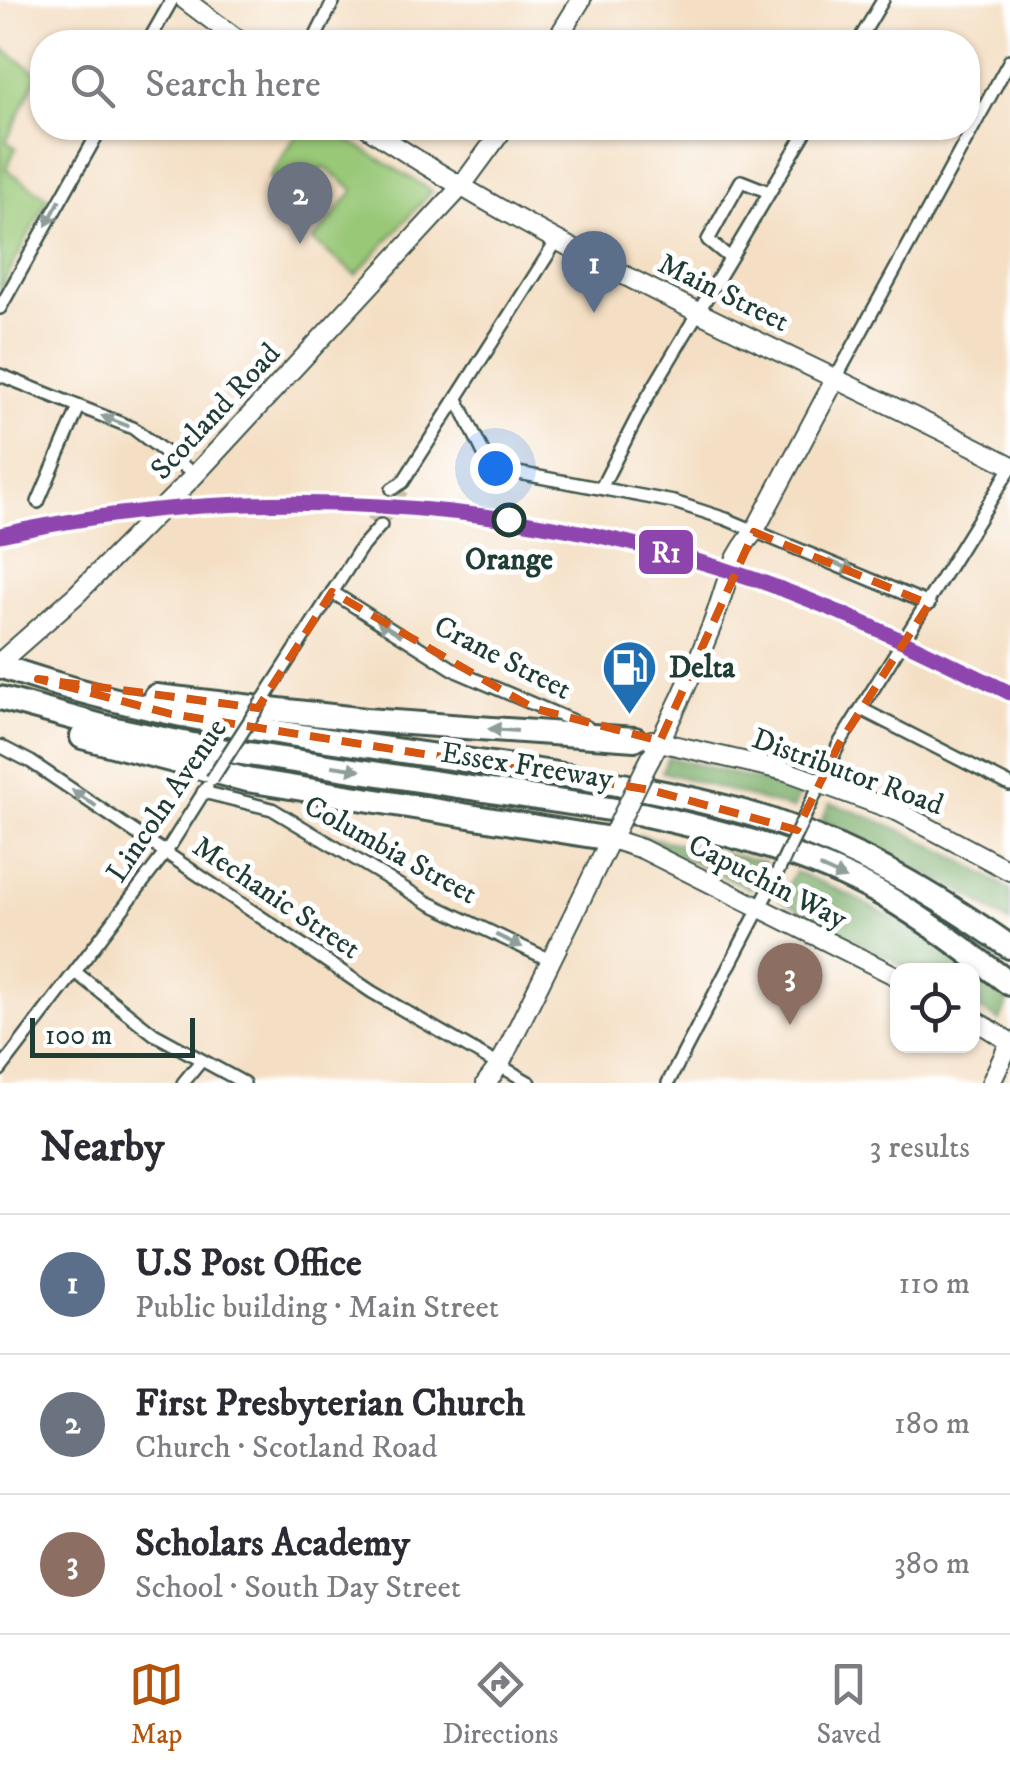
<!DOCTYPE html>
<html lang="en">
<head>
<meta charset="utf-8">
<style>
	:root { --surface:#fff; --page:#f2f2f3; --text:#2b2b33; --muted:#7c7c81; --line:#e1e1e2; --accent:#b45309 }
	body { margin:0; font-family:"IM FELL DW Pica",serif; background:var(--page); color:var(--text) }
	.controls { position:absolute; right:30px; bottom:30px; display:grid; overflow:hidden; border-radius:20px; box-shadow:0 2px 8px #0004 }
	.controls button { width:90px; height:90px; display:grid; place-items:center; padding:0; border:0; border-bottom:2px solid var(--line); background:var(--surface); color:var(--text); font:50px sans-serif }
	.scale { position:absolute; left:30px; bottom:25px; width:165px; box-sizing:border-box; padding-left:10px; border:5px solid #1f3d34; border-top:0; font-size:28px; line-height:35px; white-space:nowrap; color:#1f3d34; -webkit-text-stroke:8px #fff; paint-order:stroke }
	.you { position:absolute; left:495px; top:468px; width:35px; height:35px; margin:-25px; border:8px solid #fff; border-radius:50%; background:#1a73e8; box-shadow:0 0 0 15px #1a73e833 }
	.badge { display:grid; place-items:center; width:65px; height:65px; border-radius:50%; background:var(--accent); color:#fff; font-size:32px; font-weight:700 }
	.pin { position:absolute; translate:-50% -82px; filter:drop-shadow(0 2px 5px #0008) }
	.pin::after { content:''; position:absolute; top:52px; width:35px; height:30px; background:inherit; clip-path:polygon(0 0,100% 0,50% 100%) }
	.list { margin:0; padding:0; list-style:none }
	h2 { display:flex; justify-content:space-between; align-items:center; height:130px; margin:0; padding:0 40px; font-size:42px }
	h2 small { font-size:32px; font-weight:400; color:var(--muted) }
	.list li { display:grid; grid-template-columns:65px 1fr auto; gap:30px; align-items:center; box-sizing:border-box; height:140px; padding:0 40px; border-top:2px solid var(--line) }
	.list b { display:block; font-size:38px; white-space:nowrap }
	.list p { margin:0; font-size:32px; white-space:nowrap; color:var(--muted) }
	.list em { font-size:32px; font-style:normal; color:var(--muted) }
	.icon { flex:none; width:55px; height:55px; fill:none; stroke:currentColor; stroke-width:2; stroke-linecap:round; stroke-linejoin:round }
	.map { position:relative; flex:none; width:1010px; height:1083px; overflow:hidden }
	.search { position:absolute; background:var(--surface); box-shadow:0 2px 8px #0004; left:30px; right:30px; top:30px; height:110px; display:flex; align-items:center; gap:25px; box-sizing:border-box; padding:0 35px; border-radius:40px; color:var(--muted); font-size:38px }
	.sheet { height:550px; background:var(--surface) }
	nav { display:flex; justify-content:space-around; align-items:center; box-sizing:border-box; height:140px; border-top:2px solid var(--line); background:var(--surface); font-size:28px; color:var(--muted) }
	nav a { display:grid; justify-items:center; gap:5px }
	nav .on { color:var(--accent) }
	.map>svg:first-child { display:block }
	.green { fill:#99c877; stroke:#5c8256; stroke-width:2.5 }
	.forest { fill:#7aac68; stroke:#4c744e; stroke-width:2.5 }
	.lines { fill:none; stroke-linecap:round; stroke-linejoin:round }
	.street-tunnel { stroke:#c9bfa7; stroke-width:11; stroke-dasharray:11 5.5; stroke-linecap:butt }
	.street-casing { stroke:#3f554a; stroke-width:16 }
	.secondary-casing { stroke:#3f554a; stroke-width:22 }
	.primary-casing { stroke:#3f554a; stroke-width:22 }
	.highway-casing { stroke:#3f554a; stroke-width:28 }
	.street { stroke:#fff; stroke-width:11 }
	.secondary { stroke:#fff; stroke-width:18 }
	.primary { stroke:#fff; stroke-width:18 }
	.highway { stroke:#fff; stroke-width:22 }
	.street-bridge-casing { stroke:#3f554a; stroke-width:16; stroke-linecap:butt }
	.secondary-bridge-casing { stroke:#3f554a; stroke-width:22; stroke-linecap:butt }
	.street-bridge { stroke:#fff; stroke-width:11 }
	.secondary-bridge { stroke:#fff; stroke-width:18 }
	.rail-1-casing { stroke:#fff; stroke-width:22 }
	.rail-1 { stroke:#8e44ad; stroke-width:15 }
	.oneway { fill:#8f9e9a }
	.marked { fill:none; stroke:#d45610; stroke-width:8; stroke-dasharray:20 12; stroke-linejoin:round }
	.stop-dot { fill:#fff; stroke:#1f3d34; stroke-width:5 }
	.labels { text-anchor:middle; stroke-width:10; stroke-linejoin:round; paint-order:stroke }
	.street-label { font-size:30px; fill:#1f3d34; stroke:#fff }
	.stop-label { font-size:30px; font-weight:bold; fill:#1f3d34; stroke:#fff }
	.poi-label { font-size:30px; font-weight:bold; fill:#1f3d34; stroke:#fff; text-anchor:start }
	.line-badge { stroke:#fff; stroke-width:4 }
	.badge-label { font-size:28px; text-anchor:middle; font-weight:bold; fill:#fff }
</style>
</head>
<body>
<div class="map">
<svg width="1010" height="1083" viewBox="0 0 1010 1083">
	<rect width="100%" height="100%" fill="#fff"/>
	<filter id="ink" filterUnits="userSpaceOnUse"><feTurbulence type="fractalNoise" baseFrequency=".01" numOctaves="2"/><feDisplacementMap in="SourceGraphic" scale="20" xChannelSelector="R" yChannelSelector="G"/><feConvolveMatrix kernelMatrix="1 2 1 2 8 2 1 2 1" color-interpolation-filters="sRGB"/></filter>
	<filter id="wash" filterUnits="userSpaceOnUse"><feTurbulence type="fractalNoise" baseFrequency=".0048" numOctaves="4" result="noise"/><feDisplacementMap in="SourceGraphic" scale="40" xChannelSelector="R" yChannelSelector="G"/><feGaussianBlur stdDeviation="2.25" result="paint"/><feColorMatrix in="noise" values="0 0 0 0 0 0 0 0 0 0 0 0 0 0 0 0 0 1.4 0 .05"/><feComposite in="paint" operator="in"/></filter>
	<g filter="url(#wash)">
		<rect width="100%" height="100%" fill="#f4dfc4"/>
		<g class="green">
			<path d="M0,47L39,74C25,97 19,119 6,141L16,148L6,169L48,198L0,290Z"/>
			<polygon points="301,128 328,128 432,191 356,275 313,241 354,190 324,167 296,200 269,178"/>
		</g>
		<g class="forest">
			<polygon points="668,757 801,791 793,809 662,772"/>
			<path d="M830,803C895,824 953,853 1010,890V924L973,898L822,820Z"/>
			<polygon points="636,835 765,862 751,889"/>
			<path d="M795,872C874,901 942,948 1010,996L1000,1021L973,1005L972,971L911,970L780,899Z"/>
		</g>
	</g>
	<g filter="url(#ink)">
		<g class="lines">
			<g class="street-tunnel">
				<polyline points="371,522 392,489"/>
				<polyline points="381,525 403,490"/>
			</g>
			<defs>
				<g id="street">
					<polyline points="148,42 172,0"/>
					<polyline points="313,42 334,0"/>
					<polyline points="858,42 883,0"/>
					<polyline points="730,258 708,240 741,181 769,192"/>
					<polyline points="0,308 101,128"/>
					<polyline points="0,375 133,428 195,475"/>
					<polyline points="837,376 1010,60"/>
					<polyline points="457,399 491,468 674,502 726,519 929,604"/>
					<polyline points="601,488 647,398 808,128"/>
					<polyline points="392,489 403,482 556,242"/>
					<polyline points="38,502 79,407"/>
					<polyline points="332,592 458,672 587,727"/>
					<polyline points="263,700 360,549 381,525"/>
					<polyline points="861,709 1010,785"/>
					<polyline points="0,746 31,762 372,992 530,1083"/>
					<polyline points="203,792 272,809 427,902 552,961"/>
					<polyline points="811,803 839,744 1010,469"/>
					<polyline points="75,972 154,1034 244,1083"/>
					<polyline points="0,1070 166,852 207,787"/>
					<polyline points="183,1083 201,1061"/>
					<polyline points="668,1083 772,884"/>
				</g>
				<g id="secondary">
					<polyline points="555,42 581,0"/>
					<polyline points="0,662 76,595 195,475 460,188 504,128"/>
					<polyline points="651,740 786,771 899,812 1010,871"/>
					<path d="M645,769C670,723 693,674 712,625C726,589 727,564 754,532L837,376"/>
					<polyline points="611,839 642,849 898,977"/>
					<polyline points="972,1018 1010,1042 991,1083"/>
					<polyline points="486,1083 499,1066 615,830"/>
				</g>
				<g id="primary">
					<polyline points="185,0 241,42"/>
					<path d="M368,128C569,262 795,354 1010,465"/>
				</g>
				<g id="highway">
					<path d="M0,666C169,725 350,742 526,769C608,782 691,795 770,820C858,849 935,894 1010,947"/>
					<polyline points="156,696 366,720 635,739"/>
					<path d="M0,698L106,727L202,747L642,814C724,832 810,854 883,895C928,921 969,953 1010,984"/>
					<polyline points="82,737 247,780 611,839"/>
				</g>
			</defs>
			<use href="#street" class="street-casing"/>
			<use href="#secondary" class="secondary-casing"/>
			<use href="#primary" class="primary-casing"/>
			<use href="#highway" class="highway-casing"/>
			<use href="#street" class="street"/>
			<use href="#secondary" class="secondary"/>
			<use href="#primary" class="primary"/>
			<use href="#highway" class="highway"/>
			<defs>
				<g id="street-bridge">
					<polyline points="212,779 263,700"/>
					<polyline points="772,884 811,803"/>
				</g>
				<polyline id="secondary-bridge" points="616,829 645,769"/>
			</defs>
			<use href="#street-bridge" class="street-bridge-casing"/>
			<use href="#secondary-bridge" class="secondary-bridge-casing"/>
			<use href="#street-bridge" class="street-bridge"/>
			<use href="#secondary-bridge" class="secondary-bridge"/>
			<defs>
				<path id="rail-1" d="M0,535C245,480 517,498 754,579C843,610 926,652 1010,693"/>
			</defs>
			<use href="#rail-1" class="rail-1-casing"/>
			<use href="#rail-1" class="rail-1"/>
		</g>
		<defs><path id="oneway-solid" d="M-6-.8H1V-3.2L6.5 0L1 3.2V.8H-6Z" transform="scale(2.5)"/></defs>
		<g class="oneway">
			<use href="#oneway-solid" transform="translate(53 213) rotate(119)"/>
			<use href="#oneway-solid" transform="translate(115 421) rotate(-159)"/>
			<use href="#oneway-solid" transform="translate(842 566) rotate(23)"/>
			<use href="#oneway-solid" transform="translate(389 628) rotate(-148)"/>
			<use href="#oneway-solid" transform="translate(503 730) rotate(-176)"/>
			<use href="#oneway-solid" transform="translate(346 768) rotate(9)"/>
			<use href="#oneway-solid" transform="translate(84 798) rotate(-146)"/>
			<use href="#oneway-solid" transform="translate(833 873) rotate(24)"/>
			<use href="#oneway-solid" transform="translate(509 941) rotate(25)"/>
		</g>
	</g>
	<path class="marked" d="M754,532L929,604L839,744L797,830L651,790L171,714L38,679L258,708L332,592L533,708L660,741Z"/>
	<defs>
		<symbol id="fuel-pin" viewBox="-11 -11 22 30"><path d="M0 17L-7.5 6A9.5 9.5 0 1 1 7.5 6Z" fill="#1f6fb2" stroke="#fff"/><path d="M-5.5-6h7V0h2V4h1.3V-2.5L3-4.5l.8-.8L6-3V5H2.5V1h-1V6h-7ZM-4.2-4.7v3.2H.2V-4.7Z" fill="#fff"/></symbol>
	</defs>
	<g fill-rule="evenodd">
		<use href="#fuel-pin" x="598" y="636" width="63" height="86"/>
	</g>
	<circle class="stop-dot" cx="509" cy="520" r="15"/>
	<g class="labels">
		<g class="street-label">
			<text transform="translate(724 292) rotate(26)" y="10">Main Street</text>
			<text transform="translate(215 411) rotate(-47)" y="10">Scotland Road</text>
			<text transform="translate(503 657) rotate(27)" y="10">Crane Street</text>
			<text transform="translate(527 765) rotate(9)" y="10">Essex Freeway</text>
			<text transform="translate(848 771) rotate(20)" y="10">Distributor Road</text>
			<text transform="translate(166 800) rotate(-56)" y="10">Lincoln Avenue</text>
			<text transform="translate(391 849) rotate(29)" y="10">Columbia Street</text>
			<text transform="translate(768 881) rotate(27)" y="10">Capuchin Way</text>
			<text transform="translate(277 897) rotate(34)" y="10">Mechanic Street</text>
		</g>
		<g class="stop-label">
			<text x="509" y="569">Orange</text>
		</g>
		<g class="poi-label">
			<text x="669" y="677">Delta</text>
		</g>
	</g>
	<rect class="line-badge" x="637" y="528" width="58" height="48" rx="10" fill="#8e44ad"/>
	<g class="badge-label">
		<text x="666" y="562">R1</text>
	</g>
</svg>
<div class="controls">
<button><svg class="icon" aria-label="locate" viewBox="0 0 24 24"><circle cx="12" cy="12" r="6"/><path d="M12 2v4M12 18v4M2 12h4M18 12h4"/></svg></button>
</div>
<div class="scale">100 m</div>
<div class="you"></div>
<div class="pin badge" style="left:594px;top:313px;background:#5c6f8a">1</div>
<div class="pin badge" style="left:300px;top:244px;background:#6b7280">2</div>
<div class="pin badge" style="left:790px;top:1025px;background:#8d6e63">3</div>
<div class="search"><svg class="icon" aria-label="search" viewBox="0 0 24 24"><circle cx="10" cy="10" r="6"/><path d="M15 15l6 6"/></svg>Search here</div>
</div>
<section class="sheet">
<h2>Nearby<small>3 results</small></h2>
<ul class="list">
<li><span class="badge" style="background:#5c6f8a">1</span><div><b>U.S Post Office</b><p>Public building · Main Street</p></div><em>110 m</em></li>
<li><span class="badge" style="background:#6b7280">2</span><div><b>First Presbyterian Church</b><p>Church · Scotland Road</p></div><em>180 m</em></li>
<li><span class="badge" style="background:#8d6e63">3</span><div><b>Scholars Academy</b><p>School · South Day Street</p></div><em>380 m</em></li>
</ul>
</section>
<nav>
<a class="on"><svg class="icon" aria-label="map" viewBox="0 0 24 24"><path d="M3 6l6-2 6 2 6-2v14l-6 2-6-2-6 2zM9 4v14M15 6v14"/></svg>Map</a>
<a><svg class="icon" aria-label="directions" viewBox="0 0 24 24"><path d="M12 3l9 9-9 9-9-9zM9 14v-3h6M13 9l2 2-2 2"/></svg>Directions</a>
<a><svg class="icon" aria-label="saved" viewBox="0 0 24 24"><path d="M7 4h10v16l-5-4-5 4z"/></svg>Saved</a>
</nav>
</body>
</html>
